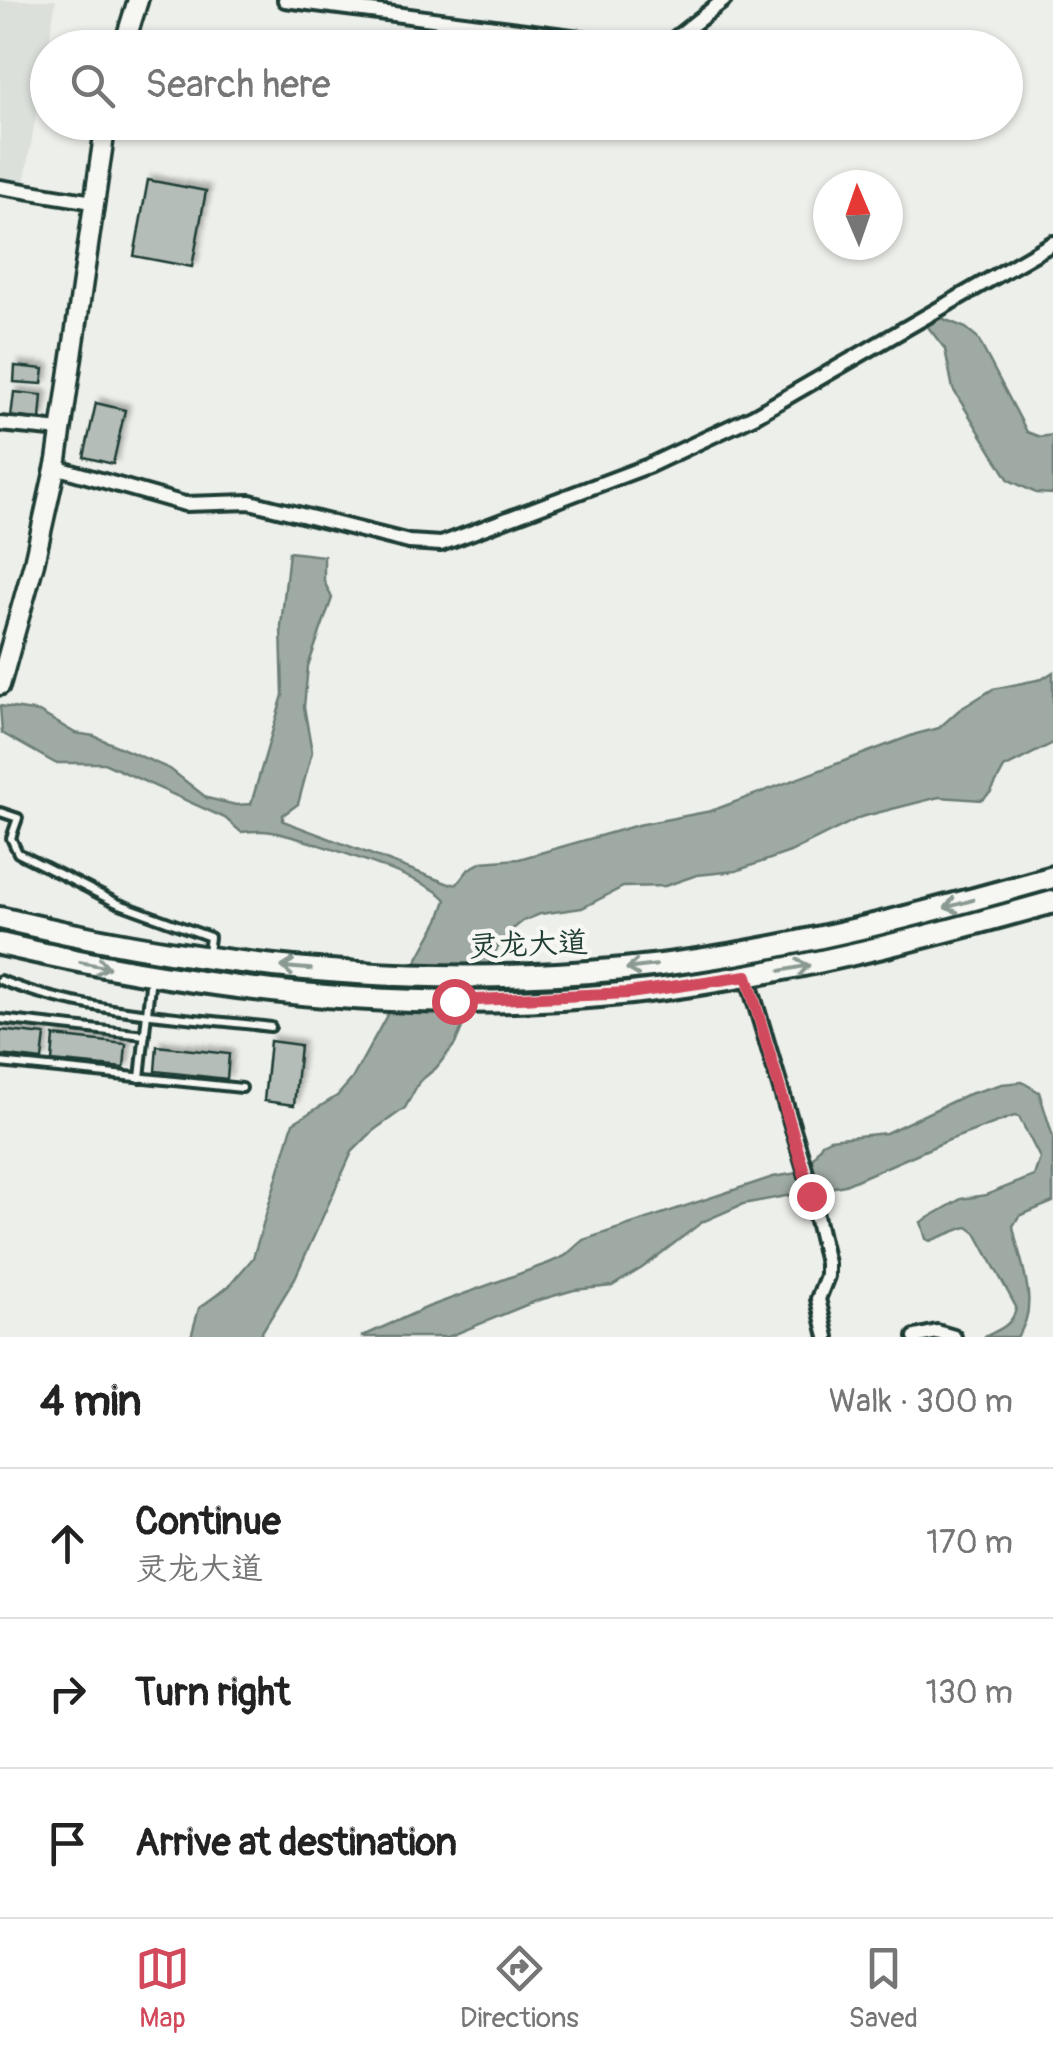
<!DOCTYPE html>
<html lang="en">
<head>
<meta charset="utf-8">
<style>
	:root { --surface:#fff; --page:#f6f6f6; --text:#222; --muted:#767676; --line:#e0e0e0; --accent:#d1495b }
	body { margin:0; font-family:Pangolin,"LXGW WenKai TC",sans-serif; background:var(--page); color:var(--text) }
	.compass { position:absolute; left:813px; top:170px; width:90px; height:90px; border-radius:50%; background:var(--surface); box-shadow:0 2px 8px #0004; rotate:358deg }
	.stop { position:absolute; width:30px; height:30px; margin:-22px; border:8px solid #d1495b; border-radius:50%; background:#fff }
	.stop.end { background:#d1495b; border-color:#fff; box-shadow:0 2px 10px #0008 }
	.list { margin:0; padding:0; list-style:none }
	h2 { display:flex; justify-content:space-between; align-items:center; height:130px; margin:0; padding:0 40px; font-size:42px }
	h2 small { font-size:32px; font-weight:400; color:var(--muted) }
	.list li { display:grid; grid-template-columns:65px 1fr auto; gap:30px; align-items:center; box-sizing:border-box; height:150px; padding:0 40px; border-top:2px solid var(--line) }
	.list b { display:block; font-size:38px; white-space:nowrap }
	.list p { margin:0; font-size:32px; white-space:nowrap; color:var(--muted) }
	.list em { font-size:32px; font-style:normal; color:var(--muted) }
	.icon { flex:none; width:55px; height:55px; fill:none; stroke:currentColor; stroke-width:2; stroke-linecap:round; stroke-linejoin:round }
	.map { position:relative; flex:none; width:1053px; height:1337px; overflow:hidden }
	.search { position:absolute; background:var(--surface); box-shadow:0 2px 8px #0004; left:30px; right:30px; top:30px; height:110px; display:flex; align-items:center; gap:25px; box-sizing:border-box; padding:0 35px; border-radius:55px; color:var(--muted); font-size:38px }
	.sheet { height:580px; background:var(--surface) }
	nav { display:flex; justify-content:space-around; align-items:center; box-sizing:border-box; height:140px; border-top:2px solid var(--line); background:var(--surface); font-size:28px; color:var(--muted) }
	nav a { display:grid; justify-items:center; gap:5px }
	nav .on { color:var(--accent) }
	.map>svg:first-child { display:block }
	.built { fill:#dce0db }
	.water { fill:#9faaa4; stroke:#6c7e77; stroke-width:2.5 }
	.building { fill:#b4bdb8; stroke:#1f3d34; stroke-width:2.5; filter:url(#shadow) }
	.lines { fill:none; stroke-linecap:round; stroke-linejoin:round }
	.lane-casing { stroke:#1f3d34; stroke-width:14 }
	.street-casing { stroke:#1f3d34; stroke-width:20 }
	.secondary-casing { stroke:#1f3d34; stroke-width:25 }
	.primary-casing { stroke:#1f3d34; stroke-width:28 }
	.lane { stroke:#f6f6f2; stroke-width:6 }
	.street { stroke:#f6f6f2; stroke-width:12 }
	.secondary { stroke:#f6f6f2; stroke-width:18 }
	.primary { stroke:#f6f6f2; stroke-width:20 }
	.oneway { stroke:#8a9a93 }
	.route { stroke:#d1495b; stroke-width:12 }
	.labels { text-anchor:middle; stroke-width:9; stroke-linejoin:round; paint-order:stroke }
	.street-label { font-size:30px; fill:#1f3d34; stroke:#f6f6f2 }
</style>
</head>
<body>
<div class="map">
<svg width="1053" height="1337" viewBox="0 0 1053 1337">
	<defs>
		<filter id="shadow"><feDropShadow dx="4.5" dy="-4.5" stdDeviation="2.5" flood-color="#0004"/></filter>
	</defs>
	<rect width="100%" height="100%" fill="#edefea"/>
	<filter id="ink" filterUnits="userSpaceOnUse"><feTurbulence type="fractalNoise" baseFrequency=".01" numOctaves="2"/><feDisplacementMap in="SourceGraphic" scale="20" xChannelSelector="R" yChannelSelector="G"/><feConvolveMatrix kernelMatrix="1 2 1 2 8 2 1 2 1" color-interpolation-filters="sRGB"/></filter>
	<g filter="url(#ink)">
		<polygon class="built" points="0,0 56,0 24,184 0,181"/>
		<g class="water">
			<polygon points="939,317 966,328 977,337 1027,432 1040,437 1053,435 1053,494 1036,493 1009,480 953,389 945,349 925,323"/>
			<path d="M289,552L324,556V581L332,598L308,666L304,707L312,752L298,804L283,815V821L449,884H457L469,869L482,862L519,859L638,825L711,811L916,734L939,728L959,710L993,689L1042,679L1053,672V743L1004,768L991,792L982,800L939,797L861,817L790,852L736,871L697,875L665,886L623,887L582,908L540,914L523,921L509,932L492,956L455,1044L436,1068L419,1082L405,1108L374,1130L352,1152L295,1278L259,1337H191L199,1308L229,1286L253,1258L293,1123L337,1096L352,1079L439,920L446,900C434,880 300,837 272,832C262,830 251,831 241,832L225,818L104,763H55L2,733L0,706L39,712L75,733L94,736L170,769L207,798L236,805L251,804L283,695L281,626Z"/>
			<path d="M1022,1082L1039,1092L1053,1137V1202L1019,1216L1013,1226C1019,1262 1042,1305 1017,1337H984C999,1330 1014,1325 1016,1307L976,1233L968,1227L963,1228L930,1241L926,1239L921,1222L961,1199L986,1195L1034,1176L1040,1158L1019,1117L1014,1116L949,1140L845,1185L743,1204L702,1222L642,1268L612,1286L574,1290L536,1301L448,1337H361L428,1307L549,1263L565,1256L583,1240L773,1177L804,1172L822,1143L830,1139L886,1133L966,1095L1002,1084Z"/>
		</g>
		<g class="building">
			<polygon points="148,180 206,191 192,267 134,256"/>
			<polygon points="15,366 44,369 42,384 14,382"/>
			<polygon points="14,392 42,395 40,419 11,417"/>
			<polygon points="96,403 125,410 113,464 84,457"/>
			<polygon points="0,1030 45,1035 42,1060 0,1055"/>
			<polygon points="54,1036 126,1044 124,1068 52,1061"/>
			<polygon points="270,1041 300,1045 294,1105 264,1101"/>
			<polygon points="157,1046 229,1054 227,1079 155,1071"/>
		</g>
		<g class="lines">
			<defs>
				<g id="lane">
					<polyline points="0,812 18,818 11,838 18,853 117,903 210,937 208,952"/>
					<path d="M0,980C84,1014 182,1016 271,1027"/>
					<polyline points="0,1019 145,1035"/>
					<polyline points="0,1063 242,1088"/>
					<polyline points="140,1078 151,976"/>
				</g>
				<g id="street">
					<polyline points="285,0 650,47 673,40 724,0"/>
					<polyline points="0,187 93,202"/>
					<polyline points="0,424 61,430"/>
					<polyline points="55,467 185,504 250,502 409,542 441,544 648,466 754,416 1053,243"/>
					<polyline points="747,976 805,1169 827,1263 827,1276 818,1299 827,1337"/>
					<polyline points="915,1337 937,1332 954,1337"/>
				</g>
				<g id="secondary">
					<polyline points="123,48 138,0"/>
					<polyline points="0,685 34,563 57,460 106,122"/>
				</g>
				<g id="primary">
					<path d="M0,918C204,967 415,989 624,969C770,955 912,917 1053,877"/>
					<path d="M0,944C206,992 420,1016 631,993C775,977 914,941 1053,902"/>
				</g>
			</defs>
			<use href="#lane" class="lane-casing"/>
			<use href="#street" class="street-casing"/>
			<use href="#secondary" class="secondary-casing"/>
			<use href="#primary" class="primary-casing"/>
			<use href="#lane" class="lane"/>
			<use href="#street" class="street"/>
			<use href="#secondary" class="secondary"/>
			<use href="#primary" class="primary"/>
		</g>
		<defs><path id="oneway-shaft" d="M-6 0H5M1.5-3L5.5 0L1.5 3" fill="none" stroke-width="1.6" stroke-linecap="round" stroke-linejoin="round" transform="scale(2.5)"/></defs>
		<g class="oneway">
			<use href="#oneway-shaft" transform="translate(959 904) rotate(164)"/>
			<use href="#oneway-shaft" transform="translate(95 965) rotate(11)"/>
			<use href="#oneway-shaft" transform="translate(641 967) rotate(173)"/>
			<use href="#oneway-shaft" transform="translate(296 968) rotate(-175)"/>
			<use href="#oneway-shaft" transform="translate(795 968) rotate(-11)"/>
		</g>
	</g>
	<g class="lines" filter="url(#ink)">
		<polyline class="route" points="454,1001 629,993 747,976 811,1196"/>
	</g>
	<g class="labels">
		<g class="street-label">
			<text transform="translate(528 944) rotate(-2)" y="10">灵龙大道</text>
		</g>
	</g>
</svg>
<svg class="compass" viewBox="-18 -18 36 36"><path d="M0-13l5 13h-10z" fill="#e53935"/><path d="M0 13l5-13h-10z" fill="#767676"/></svg>
<div class="stop" style="left:454px;top:1001px"></div>
<div class="stop end" style="left:811px;top:1196px"></div>
<div class="search"><svg class="icon" aria-label="search" viewBox="0 0 24 24"><circle cx="10" cy="10" r="6"/><path d="M15 15l6 6"/></svg>Search here</div>
</div>
<section class="sheet">
<h2>4 min<small>Walk · 300 m</small></h2>
<ul class="list">
<li><svg class="icon" aria-label="ahead" viewBox="0 0 24 24"><path d="M12 20V5M6 11l6-6 6 6"/></svg><div><b>Continue</b><p>灵龙大道</p></div><em>170 m</em></li>
<li><svg class="icon" aria-label="right" viewBox="0 0 24 24"><path d="M7 20v-9h11M14 6l5 5-5 5"/></svg><div><b>Turn right</b></div><em>130 m</em></li>
<li><svg class="icon" aria-label="arrive" viewBox="0 0 24 24"><path d="M6 21V4h12l-3 4 3 4H6"/></svg><div><b>Arrive at destination</b></div></li>
</ul>
</section>
<nav>
<a class="on"><svg class="icon" aria-label="map" viewBox="0 0 24 24"><path d="M3 6l6-2 6 2 6-2v14l-6 2-6-2-6 2zM9 4v14M15 6v14"/></svg>Map</a>
<a><svg class="icon" aria-label="directions" viewBox="0 0 24 24"><path d="M12 3l9 9-9 9-9-9zM9 14v-3h6M13 9l2 2-2 2"/></svg>Directions</a>
<a><svg class="icon" aria-label="saved" viewBox="0 0 24 24"><path d="M7 4h10v16l-5-4-5 4z"/></svg>Saved</a>
</nav>
</body>
</html>
